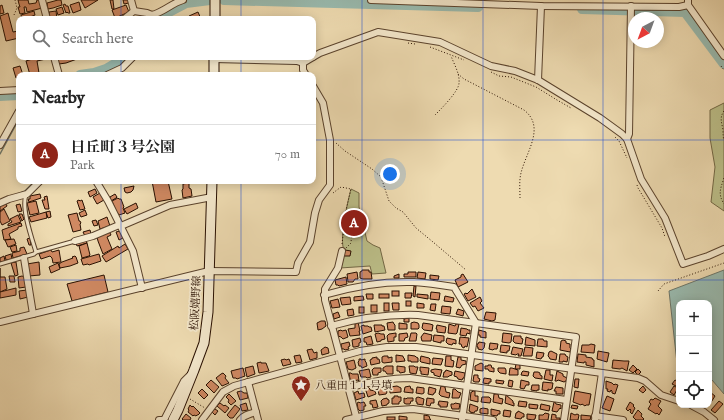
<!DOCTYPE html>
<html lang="en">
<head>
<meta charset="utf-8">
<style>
	:root { --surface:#fff; --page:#f6f6f6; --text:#222; --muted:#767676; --line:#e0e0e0; --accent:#8f2418 }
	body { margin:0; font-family:"IM FELL English","Noto Serif JP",serif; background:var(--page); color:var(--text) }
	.controls { position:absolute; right:12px; bottom:12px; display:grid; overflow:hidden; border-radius:8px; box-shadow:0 2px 10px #0003 }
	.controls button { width:36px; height:36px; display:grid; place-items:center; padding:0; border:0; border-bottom:1px solid var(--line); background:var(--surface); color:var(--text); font:20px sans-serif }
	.compass { position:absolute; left:628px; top:12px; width:36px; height:36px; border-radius:50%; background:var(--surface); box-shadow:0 2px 10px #0003; rotate:221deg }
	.you { position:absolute; left:390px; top:174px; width:14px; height:14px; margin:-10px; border:3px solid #fff; border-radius:50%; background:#1a73e8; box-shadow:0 0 0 6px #1a73e833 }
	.badge { display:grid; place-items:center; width:26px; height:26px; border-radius:50%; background:var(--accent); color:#fff; font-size:13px; font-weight:700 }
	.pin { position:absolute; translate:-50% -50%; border:2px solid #fff; box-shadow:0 1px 4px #0006 }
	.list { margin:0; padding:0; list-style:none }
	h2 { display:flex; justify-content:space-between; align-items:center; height:52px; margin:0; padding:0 16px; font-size:17px }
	h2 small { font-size:13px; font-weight:400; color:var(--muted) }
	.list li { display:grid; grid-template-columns:26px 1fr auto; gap:12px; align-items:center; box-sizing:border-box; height:60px; padding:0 16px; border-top:1px solid var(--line) }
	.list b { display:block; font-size:15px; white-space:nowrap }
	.list p { margin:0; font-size:13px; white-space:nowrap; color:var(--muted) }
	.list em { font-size:13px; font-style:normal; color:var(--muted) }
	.icon { flex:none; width:22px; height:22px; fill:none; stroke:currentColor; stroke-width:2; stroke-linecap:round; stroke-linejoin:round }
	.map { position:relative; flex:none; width:724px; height:420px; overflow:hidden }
	.search { position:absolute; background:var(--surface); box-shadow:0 2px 10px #0003; left:16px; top:16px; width:300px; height:44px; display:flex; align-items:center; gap:10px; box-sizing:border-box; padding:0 14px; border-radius:8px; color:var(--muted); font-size:15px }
	.panel { position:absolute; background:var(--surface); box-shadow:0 2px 10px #0003; left:16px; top:72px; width:300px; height:112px; border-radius:8px }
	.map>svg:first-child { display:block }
	.green { fill:#bcbf89; stroke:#726744 }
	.water { fill:#99bbb0; stroke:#6c766a }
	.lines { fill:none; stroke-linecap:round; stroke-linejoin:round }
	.stream { stroke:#6c766a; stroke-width:1.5 }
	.river { stroke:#99bbb0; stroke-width:10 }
	.building { fill:#d08962; stroke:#280f00 }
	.service-casing { stroke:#5a422c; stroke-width:5 }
	.minor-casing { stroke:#5a422c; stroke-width:8 }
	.secondary-casing { stroke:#280f00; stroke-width:11 }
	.path { stroke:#280f00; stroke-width:1; stroke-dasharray:1 2; stroke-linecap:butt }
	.service { stroke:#f4e8cc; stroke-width:3 }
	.minor { stroke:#f4e8cc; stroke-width:6 }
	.secondary { stroke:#f4e8cc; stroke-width:9 }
	.grid { fill:none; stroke:#1d4ed8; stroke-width:1; stroke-opacity:0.55 }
	.labels { text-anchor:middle; stroke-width:3.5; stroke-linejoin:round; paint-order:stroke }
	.street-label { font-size:11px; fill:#280f00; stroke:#f4e8cc }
	.poi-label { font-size:11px; fill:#280f00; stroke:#f4e8cc; text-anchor:start }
</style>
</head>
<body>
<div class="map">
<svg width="724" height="420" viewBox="0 0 724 420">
	<rect width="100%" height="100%" fill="#eedbb1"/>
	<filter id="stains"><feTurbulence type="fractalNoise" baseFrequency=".005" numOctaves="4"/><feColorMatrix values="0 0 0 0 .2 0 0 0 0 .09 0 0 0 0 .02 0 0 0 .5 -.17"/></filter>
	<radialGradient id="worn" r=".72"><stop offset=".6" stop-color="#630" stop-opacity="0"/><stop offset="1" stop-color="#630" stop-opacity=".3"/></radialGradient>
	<g class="green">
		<polygon points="724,103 724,211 711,202 715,167 710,138 710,110"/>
		<path d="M351,189L359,193V207L367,241L373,245L380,248L386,273L372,274L370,266L340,268L344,250C339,240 348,200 351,189Z"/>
	</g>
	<polygon class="water" points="724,270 724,394 712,380 709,379 709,303 679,303 679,365 677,363 669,291"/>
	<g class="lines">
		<g class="stream">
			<polyline points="0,154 19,119"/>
			<polyline points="18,194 25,191 35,181"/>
		</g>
		<g class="river">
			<polyline points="224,0 478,7"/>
			<polyline points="582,9 685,12 724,64"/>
			<polyline points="160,19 165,14 186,3 210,0"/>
			<polyline points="80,75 94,73 106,69 123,59 125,57"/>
			<polyline points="0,96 19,95"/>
		</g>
	</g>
	<g class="building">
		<polygon points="18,0 28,0 29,4 36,3 37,0 40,0 42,8 27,12 26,7 24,7 25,13 20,14 18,7 20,7 19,4"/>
		<polygon points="58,0 61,0 62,5 53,8 48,9 47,3"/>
		<polygon points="81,0 98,0 85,8"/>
		<polygon points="110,0 113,0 114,9 112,9"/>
		<polygon points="123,0 129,0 129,3 124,4"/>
		<polygon points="79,2 81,10 73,13 70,5"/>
		<polygon points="65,4 66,6 68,6 70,13 68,13 67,12 66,13 63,5"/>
		<polygon points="2,5 4,13 0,14 0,6"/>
		<polygon points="126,5 129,12 115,18 112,10"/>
		<polygon points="62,7 64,13 58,15 56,9"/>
		<polygon points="34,11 35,15 30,17 30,19 22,19 21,15"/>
		<polygon points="56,11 57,19 50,19 49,12"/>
		<polygon points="198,12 201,19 190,19 189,16"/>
		<polygon points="8,13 13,32 18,31 19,29 19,38 6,41 0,16"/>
		<polygon points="39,57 45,57 46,59 37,61 39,73 30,75 26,61"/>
		<polygon points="57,57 76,57 77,59 66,63 59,64"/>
		<polygon points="20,66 23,75 19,75 19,77 16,78 13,68"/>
		<polygon points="51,73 51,75 37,75"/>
		<polygon points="152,181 168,181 172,199 156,202"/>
		<polygon points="181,181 195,181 182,183"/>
		<polygon points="189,183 189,188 191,189 192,196 183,198 182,190 183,189 183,184"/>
		<polygon points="134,186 133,190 131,192 127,193 125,192 124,188"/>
		<polygon points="95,189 97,193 90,197 88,192"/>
		<polygon points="100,193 104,200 97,204 93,197"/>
		<polygon points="40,194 41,198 29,202 28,199 30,199 30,196"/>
		<polygon points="115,194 117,197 116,198 111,201 110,197"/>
		<polygon points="47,196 49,209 45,209 42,200 45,200 44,197"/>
		<polygon points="118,198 119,199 121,199 124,207 123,208 125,213 119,215 116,211 112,201"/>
		<polygon points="79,200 80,201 82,200 85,209 80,210 77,201"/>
		<polygon points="36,201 39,213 30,215 27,203"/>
		<polygon points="136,203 138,208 127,214 124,209"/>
		<polygon points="6,204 7,206 0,211 0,206"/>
		<polygon points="20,204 22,211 18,212 16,205"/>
		<polygon points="4,209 10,221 2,225 0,221 0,212"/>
		<polygon points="85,210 87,215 81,217 79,213"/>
		<polygon points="50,211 51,217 48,218 46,212"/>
		<polygon points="46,212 47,218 31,222 29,217"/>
		<polygon points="77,213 79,221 80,221 81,223 80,224 81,230 73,232 68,215"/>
		<polygon points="19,214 22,214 24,219 22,221"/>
		<polygon points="18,215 21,222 8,226 8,224 12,222 10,219"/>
		<polygon points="107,217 110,226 100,229 98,221"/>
		<polygon points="96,220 98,225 94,226 92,221"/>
		<polygon points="21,223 22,226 18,227 18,229 9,234 11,239 4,240 2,230"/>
		<polygon points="90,230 91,234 85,236 83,232"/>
		<polygon points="109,231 111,235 107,237 112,249 103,254 98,241 97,237"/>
		<polygon points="120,231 123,238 119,240 116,232"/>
		<polygon points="30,238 31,245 29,245 27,239"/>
		<polygon points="14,239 16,244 8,247 5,240"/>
		<polygon points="86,240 87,243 77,246 76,243"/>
		<polygon points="87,243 90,255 89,256 82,258 79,246"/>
		<polygon points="125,244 128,249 106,262 102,256 118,246 119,248"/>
		<polygon points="16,245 17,251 12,252 10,247"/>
		<polygon points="24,247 27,254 13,258 12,253 20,251 20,248"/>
		<polygon points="51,250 52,252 59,250 61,262 53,263 52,258 50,256 41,259 39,254"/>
		<polygon points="345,250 351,251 350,256 344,256"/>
		<polygon points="11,254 12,259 6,260 5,256"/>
		<polygon points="99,254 101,261 89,265 88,264 83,265 81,259"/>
		<polygon points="4,256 5,261 0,262 0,258"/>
		<polygon points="75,256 76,257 78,263 70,266 60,268 59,264 62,262 73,258 72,257"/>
		<polygon points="16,262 18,275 15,276 11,263"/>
		<polygon points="39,262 40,275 29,276 27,264"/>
		<polygon points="58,263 60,269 51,273 49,267"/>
		<polygon points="0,268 0,277 5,277 7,289 0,292"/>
		<polygon points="362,270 369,270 369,272 371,272 372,279 363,279 360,278 360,272 362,271"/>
		<polygon points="357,272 358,279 355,279 353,282 348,282 347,274"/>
		<polygon points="408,272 416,272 416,277 404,277 404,274 408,274"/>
		<polygon points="418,272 426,273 425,279 417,278"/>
		<polygon points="399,274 399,278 394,278 394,276"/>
		<polygon points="463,274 468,282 458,287 455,280 461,277 461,275"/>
		<polygon points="104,275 108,292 72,301 67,284"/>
		<polygon points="430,275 439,276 438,280 430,279"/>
		<polygon points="9,276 14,276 15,282 10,282"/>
		<polygon points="22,276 25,277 26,287 19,288 18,277"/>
		<polygon points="346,277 347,284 339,286 338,285 336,285 335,280"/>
		<polygon points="414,286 416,286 415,297 413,296"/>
		<polygon points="16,288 16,295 0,298 0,292"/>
		<polygon points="472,289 476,297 468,301 464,294 466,293 467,294"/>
		<polygon points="27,290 28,297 20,299 19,291"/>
		<rect x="392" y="291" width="7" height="5"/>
		<polygon points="431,292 440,293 439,300 430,299"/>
		<polygon points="405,293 412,293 411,298 405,298"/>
		<polygon points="366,294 373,294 373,299 367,299"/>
		<rect x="379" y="294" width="10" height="4"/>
		<polygon points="417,294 428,295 428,299 417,297"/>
		<polygon points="363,296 364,300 354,301 354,297"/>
		<polygon points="445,296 454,298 453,302 444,301"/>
		<polygon points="350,297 351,304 342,305 340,298"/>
		<polygon points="480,297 482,301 480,303 484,308 478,311 475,306 473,307 470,303"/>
		<polygon points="338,299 340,307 332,308 330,301"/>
		<rect x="406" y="301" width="5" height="5"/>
		<rect x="384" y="303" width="5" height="8"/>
		<polygon points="392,303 399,303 399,310 393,310"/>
		<polygon points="417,303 424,304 424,308 417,308"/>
		<polygon points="431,304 436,304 435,311 430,310"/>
		<rect x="371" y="305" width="6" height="7"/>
		<polygon points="442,306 451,307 450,314 441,313"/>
		<rect x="359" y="307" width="5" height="6"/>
		<polygon points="353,309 354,315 348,316 347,310"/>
		<polygon points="458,309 464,311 463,316 456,314"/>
		<polygon points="338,312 340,317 334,319 333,314"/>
		<polygon points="486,312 496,313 495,320 492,321 484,319"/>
		<polygon points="409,318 409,322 404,322 404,319"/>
		<polygon points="321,321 325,321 326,326 322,329 318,330 317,323"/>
		<polygon points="358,322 360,331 359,331 360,335 350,336 348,329 355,328 355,324"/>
		<polygon points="393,322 394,324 395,325 395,330 388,330 387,323"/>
		<polygon points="414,322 418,323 419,325 419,328 418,329 411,329 411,323"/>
		<polygon points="399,323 407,324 407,329 399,329"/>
		<polygon points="423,323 430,324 433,325 432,331 424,330 422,328"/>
		<polygon points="449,324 455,326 456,324 459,324 457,333 456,334 448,333"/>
		<polygon points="364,325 364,326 368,326 369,327 371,327 372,331 363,334 361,326"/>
		<polygon points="374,325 382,325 382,326 384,326 385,330 375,332"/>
		<polygon points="437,325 446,327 445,333 437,332 437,329 436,329"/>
		<polygon points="461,328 467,329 468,330 470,330 470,334 467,333 466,336 460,335"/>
		<polygon points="341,330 342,331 346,330 348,337 343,339 341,337 338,336 338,331"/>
		<polygon points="479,330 486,332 486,338 480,337 480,335 478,335"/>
		<polygon points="378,333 381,334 384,334 385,339 381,340 381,341 377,342 375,334"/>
		<polygon points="396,333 396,337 394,337 394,341 388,342 387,336 389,334"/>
		<polygon points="407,333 408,337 405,338 404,341 399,341 399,334"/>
		<polygon points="411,333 416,333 417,334 416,341 409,341"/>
		<polygon points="424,333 432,335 431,341 422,341 421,337"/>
		<polygon points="503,333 512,334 511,342 509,343 502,342"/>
		<polygon points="434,335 444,336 444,341 441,341 441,343 433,341"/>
		<polygon points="371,336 373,344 367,345 366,342 364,342 364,338"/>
		<polygon points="514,336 521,336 521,338 523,339 522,344 515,343 513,341"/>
		<polygon points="460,337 469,338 467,347 465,346 464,348 462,347 461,344 459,344"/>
		<polygon points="526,337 535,340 535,346 525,345"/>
		<polygon points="360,338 361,342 359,343 359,346 355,347 353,347 352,340"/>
		<polygon points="447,338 456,340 456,344 453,343 452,345 448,344 446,342"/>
		<polygon points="538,339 543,339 544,341 547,341 547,347 537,346"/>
		<polygon points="563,340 566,341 566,343 570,344 570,348 571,349 570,352 560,350 561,341"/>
		<polygon points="349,342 350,346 348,347 349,349 345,350 344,349 342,349 341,344"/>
		<polygon points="479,342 485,343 484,348 482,350 478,349 478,347 477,347 477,344 478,344"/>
		<polygon points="490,343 498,344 497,349 494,349 493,350 489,349"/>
		<polygon points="591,344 595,345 594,353 581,352 582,345 589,345"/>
		<polygon points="501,345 510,346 509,351 507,351 507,353 500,352"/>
		<polygon points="325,347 328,348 329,353 322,355 321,350"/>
		<polygon points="513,347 523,349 521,356 518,356 519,354 517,354 516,355 511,354"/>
		<polygon points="525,347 533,348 532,356 523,356"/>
		<polygon points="312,349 314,353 317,352 317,358 310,360 307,350"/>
		<polygon points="551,351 557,354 556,360 550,359 549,357 548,356 549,352"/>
		<polygon points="598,351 609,353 607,362 597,359"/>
		<polygon points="537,352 544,353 543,357 542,357 541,359 536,358"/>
		<polygon points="560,354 565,354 566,356 568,357 567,362 563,361 563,362 559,362"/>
		<polygon points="578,354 586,355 586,357 592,358 593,360 594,360 594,367 586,365 586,362 584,362 584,363 577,362"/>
		<polygon points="300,355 302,362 296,363 294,356"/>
		<polygon points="396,355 403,356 403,357 404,358 405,361 396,362"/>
		<polygon points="408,355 415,356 416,357 418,358 418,362 411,362 411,361 408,361"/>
		<polygon points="384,356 388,356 388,358 392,357 392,362 384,363 382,362 382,357"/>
		<polygon points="421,356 429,358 430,359 430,364 421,362 420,361"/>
		<polygon points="446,356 451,356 451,360 454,361 453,367 445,366"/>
		<polygon points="377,357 377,359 379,359 380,363 371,365 370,360 372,359 372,358"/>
		<polygon points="458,357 461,357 461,360 466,361 466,364 462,365 460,368 456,367"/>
		<polygon points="433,358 443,359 441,365 432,364"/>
		<polygon points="285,359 286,360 289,359 291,364 283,366 281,360"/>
		<polygon points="359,359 361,359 361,360 365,359 365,361 366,362 367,366 362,368 361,366 359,366 358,362 359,361"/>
		<polygon points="354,360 356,368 352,370 348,369 346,362"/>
		<polygon points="613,360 624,361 629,361 627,371 622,368 620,369 612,368"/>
		<polygon points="261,362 261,363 266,363 269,371 259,373 257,363"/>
		<polygon points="481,363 483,364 483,371 475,370 475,366"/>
		<polygon points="516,364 520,365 520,369 515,369"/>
		<polygon points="488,365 491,365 492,368 494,368 494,372 489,371 488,369 485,369 485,366 488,366"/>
		<polygon points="633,365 637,369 633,373 629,370"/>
		<polygon points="253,366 255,374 247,377 245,368"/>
		<polygon points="386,366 393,366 393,374 387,374 385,371 383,371 383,368"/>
		<polygon points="397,366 405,367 405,372 400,373 399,371 397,371"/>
		<polygon points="409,366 414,366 415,367 418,367 416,374 410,373"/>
		<polygon points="420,367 429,368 428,375 421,374 421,371 420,371"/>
		<polygon points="243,368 245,376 237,379 236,378 233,378 231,371"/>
		<polygon points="374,368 381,368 381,372 378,373 378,375 373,375 372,370"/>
		<polygon points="498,368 505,368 506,370 506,374 500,373 498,371"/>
		<polygon points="510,368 512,368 518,370 518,375 509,375"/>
		<polygon points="369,369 371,377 367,378 366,377 361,377 359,371"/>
		<polygon points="435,369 442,370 440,377 434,375 434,373 431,372 431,370"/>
		<polygon points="638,369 641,372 638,375 635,372"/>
		<polygon points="446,370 452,372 452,375 449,376 448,377 443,377 444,372 445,372"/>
		<polygon points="546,370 550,370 550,375 553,375 552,381 544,379"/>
		<polygon points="455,371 465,373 464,378 463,378 462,380 458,379 457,377 454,376"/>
		<polygon points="523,371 529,372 528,376 521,375 522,372"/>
		<polygon points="557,371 563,374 563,376 567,378 566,381 564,382 558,380 557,381 555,381"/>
		<polygon points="534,372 538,372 540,373 540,375 542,376 542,379 535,378 533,376"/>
		<polygon points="223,373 226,376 225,378 229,383 222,386 216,378 221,374"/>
		<polygon points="349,373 351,373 352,374 358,374 359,381 358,380 353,381 350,379"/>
		<polygon points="474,375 478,375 478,378 480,379 479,382 475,382 473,381"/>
		<polygon points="484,378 491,379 491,382 489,382 489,384 483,383"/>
		<polygon points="575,379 579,379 578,388 574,387"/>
		<polygon points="211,380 219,387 214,393 206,385"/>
		<polygon points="496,380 504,381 503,384 496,383"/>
		<polygon points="509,380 513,381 512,387 508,386"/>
		<polygon points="521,380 529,382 529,385 526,385 524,389 520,388"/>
		<polygon points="675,380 679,382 678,387 672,384"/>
		<polygon points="606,381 612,383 614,385 615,384 618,385 615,394 612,393 612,391 611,390 610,392 607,391 608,389 606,389"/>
		<polygon points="543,382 553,383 552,389 551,389 550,390 548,389 548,391 542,390"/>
		<polygon points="532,385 539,385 539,390 537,390 537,391 531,390"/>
		<polygon points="397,386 401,388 401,392 390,393 390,387"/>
		<polygon points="410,386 411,389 413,389 413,393 404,392 405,387"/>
		<polygon points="441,386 445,387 446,392 450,393 449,398 441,396 439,394"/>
		<polygon points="643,386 646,390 643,393 639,390"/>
		<polygon points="674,386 678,388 674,395 670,392"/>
		<polygon points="368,387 370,389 370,390 375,391 376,394 368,397 365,388"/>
		<polygon points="380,387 381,388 384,387 387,392 386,394 379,395 378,389"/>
		<polygon points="417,387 424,388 424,393 422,394 416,393"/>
		<polygon points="429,387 436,389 435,393 434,393 433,395 428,394"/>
		<polygon points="556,387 563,388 563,394 556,394 556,391 554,391"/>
		<polygon points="202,389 208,395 204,399 198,393"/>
		<polygon points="453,389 455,389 458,392 461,393 459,398 452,398"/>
		<polygon points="241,391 244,393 247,393 248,398 240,400 237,392"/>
		<polygon points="358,391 359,394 364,393 365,397 356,400 354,393"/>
		<polygon points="473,391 475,391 475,396 478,396 478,402 470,400 471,392 472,392"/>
		<polygon points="575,391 591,394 589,405 586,405 585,406 582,404 581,405 573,402"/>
		<polygon points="710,392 715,396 710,404 709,393"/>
		<polygon points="229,394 236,401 231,405 228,402 229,400 226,397"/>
		<polygon points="494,394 498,394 499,398 503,399 502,404 493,402"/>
		<polygon points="506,395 513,401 513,403 514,403 514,406 505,403"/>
		<polygon points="394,396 398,396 398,397 401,397 401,401 399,402 399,404 392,404 392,398 394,398"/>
		<polygon points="607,396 614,399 610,411 602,408"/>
		<polygon points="418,397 424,399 423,405 417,404 417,402 416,402 416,398"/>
		<polygon points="482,397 489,397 491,399 490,403 481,402"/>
		<polygon points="387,398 387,399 389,400 389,403 387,404 387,405 382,406 381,401 383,399"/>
		<polygon points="404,398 406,399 407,398 413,398 413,401 411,401 410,404 406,404 404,403"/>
		<polygon points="427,398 434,399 434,403 431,403 430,406 426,405"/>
		<polygon points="655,398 661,401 658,406 662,410 659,415 657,413 656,414 648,409 651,404 649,402 651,399 653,400"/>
		<polygon points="376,400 378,407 373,408 372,404 370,404 370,401"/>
		<polygon points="439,401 448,402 447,407 440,407 440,405 438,405"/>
		<polygon points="519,401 527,402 526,407 518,406"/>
		<polygon points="719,401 723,404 715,413 711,410"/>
		<polygon points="359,402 360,403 364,402 366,406 364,406 364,410 360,411 358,409 357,403"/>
		<polygon points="554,402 555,402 556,404 561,405 561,409 560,408 557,412 552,411"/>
		<polygon points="630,402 634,405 633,406 635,408 632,414 630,412 631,410 630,409 628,411 626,409"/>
		<polygon points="220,403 224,406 225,405 229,408 225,413 217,406"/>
		<polygon points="246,403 248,410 242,411 240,405"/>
		<polygon points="455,403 460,404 459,409 452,409 451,406 451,404 454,404"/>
		<polygon points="470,404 478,407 477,411 475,411 474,413 470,412 470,411 469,411"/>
		<polygon points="529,404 538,405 537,409 529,408"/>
		<polygon points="541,404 550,406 549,411 540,409"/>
		<polygon points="190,405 192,407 193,406 200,413 198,415 197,415 196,416 194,415 193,416 188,412 189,410 188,409"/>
		<polygon points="235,405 240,409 233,418 230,418 227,415"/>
		<polygon points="572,405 578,406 577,409 571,408"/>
		<polygon points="483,408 488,409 488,414 480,413 480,409"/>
		<polygon points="215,409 218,411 215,415 212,412"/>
		<polygon points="491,409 500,411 500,414 498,414 497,416 491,415"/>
		<polygon points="504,410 511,411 510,417 503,416"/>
		<polygon points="638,410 642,414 641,416 644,419 643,420 636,420 633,417"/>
		<polygon points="518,411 524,414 524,417 522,417 521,419 515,418 516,413 518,412"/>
		<polygon points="545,413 549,414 548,420 539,420 539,415 543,415"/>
		<polygon points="571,413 575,415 577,414 579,415 578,420 570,420"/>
		<polygon points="186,414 191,418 190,420 183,420 182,419"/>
		<polygon points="527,414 536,415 535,419 533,420 527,419"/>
		<polygon points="552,414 556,415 556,418 560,418 560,420 551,420"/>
		<polygon points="424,415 429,416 430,419 431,420 424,420"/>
		<polygon points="581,415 591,416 590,420 581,420"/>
		<polygon points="399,416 407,417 407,420 399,420"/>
		<rect x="387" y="417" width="8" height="3"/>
	</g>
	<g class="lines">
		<defs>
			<g id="service">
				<polyline points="36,252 75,241"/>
				<path d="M0,264L34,254L36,252C32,239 21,208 26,195"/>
			</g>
			<g id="minor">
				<polyline points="42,0 47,19"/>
				<polyline points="131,0 134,11"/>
				<polyline points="371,0 541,6 679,7 688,5"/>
				<polyline points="688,0 688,5 724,56"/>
				<polyline points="124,19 134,11 147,13 152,15"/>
				<path d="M155,19L152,15C164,12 172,3 183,0"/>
				<polyline points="54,57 59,75"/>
				<polyline points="313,57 320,53 378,32 440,42 491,66 515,71 538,80 600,118 622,134 627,139 641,179 665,218 683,264 708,256 724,249"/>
				<polyline points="214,59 297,61 303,63 313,57"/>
				<polyline points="303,63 303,70 306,75"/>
				<polyline points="107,75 122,68 133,57"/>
				<polyline points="538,80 541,6"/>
				<polyline points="0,91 19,90"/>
				<polyline points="627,139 629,134 631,6"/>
				<polyline points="0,145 19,111"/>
				<polyline points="96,181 108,201 133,251 142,288"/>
				<polyline points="0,203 9,199 27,194 40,181"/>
				<polyline points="121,226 170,205 212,197"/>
				<polyline points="75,241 93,236 119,225"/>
				<polyline points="342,251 338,268 325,289 325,300 357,420"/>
				<polyline points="24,258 33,314"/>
				<path d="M324,295C354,286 383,281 414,282C427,283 441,285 454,287L476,323L462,420"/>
				<polyline points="0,322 209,271 296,272 298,263 310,242 315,213 319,200 330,185 330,140 323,103 313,86"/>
				<path d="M331,326C360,318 387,314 418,315L576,337L564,420"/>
				<polyline points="248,382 258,420"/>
				<path d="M348,388C369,382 389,378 410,378L566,400"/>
				<polyline points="691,405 704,412 714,420"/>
				<polyline points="595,416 623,420"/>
				<polyline points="159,420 164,420 184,381 191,374"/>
				<polyline points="202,420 223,392 234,386 360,351 387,347 416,347 638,378 645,381 661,395 679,401"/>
				<path d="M240,420C244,415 249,414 256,412"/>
				<polyline points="346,420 383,411 413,409 493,420"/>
				<polyline points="595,420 602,373"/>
			</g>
			<g id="secondary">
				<polyline points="215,19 215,0"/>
				<polyline points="214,75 214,57"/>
				<polyline points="173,420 178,410 194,370 204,343 208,312 212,181"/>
			</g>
		</defs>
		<use href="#service" class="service-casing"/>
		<use href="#minor" class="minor-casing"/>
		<use href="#secondary" class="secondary-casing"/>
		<g class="path">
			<polyline points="14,15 17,8 15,0"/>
			<polyline points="408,43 415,44"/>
			<polyline points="430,47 464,60"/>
			<polyline points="721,66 724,70"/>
			<polyline points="491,72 499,76 511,77 536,87 557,100 571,108"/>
			<path d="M458,74L464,79L524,110C546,127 526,152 521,173C519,181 520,189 520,198"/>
			<path d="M724,111C719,118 722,123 723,130C723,134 723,137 724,140"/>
			<path d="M435,115C441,109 459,91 459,83C460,74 454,64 451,56"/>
			<polyline points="615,137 619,141 627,158"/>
			<polyline points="336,143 345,151 372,169 381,177 389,201 396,208 403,212 416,228 433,242 466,270"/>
			<path d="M724,178C720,190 718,194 724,204"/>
			<polyline points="637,185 638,188 662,228 665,237"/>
			<polyline points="333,193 341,187 351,189 346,210 342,244"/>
			<polyline points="346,248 351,243 353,215 347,211"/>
			<polyline points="658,291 664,284 724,263"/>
			<polyline points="190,399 205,408"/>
		</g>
		<use href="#service" class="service"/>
		<use href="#minor" class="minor"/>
		<use href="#secondary" class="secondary"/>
	</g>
	<path class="grid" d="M121,0V19M241,0V19M362,0V420M483,0V420M603,0V420M121,57V75M241,57V75M0,140H19M313,140H724M121,181V420M241,181V420M0,280H724"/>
	<defs>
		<symbol id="sight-pin" viewBox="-11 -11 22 30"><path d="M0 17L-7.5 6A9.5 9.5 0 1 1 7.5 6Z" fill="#8f2418" stroke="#f4e8cc"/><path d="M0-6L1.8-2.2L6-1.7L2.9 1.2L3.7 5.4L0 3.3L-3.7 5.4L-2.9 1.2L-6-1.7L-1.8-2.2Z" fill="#fff"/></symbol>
	</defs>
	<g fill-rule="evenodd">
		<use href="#sight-pin" x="290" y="374" width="22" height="30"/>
	</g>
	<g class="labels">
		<g class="street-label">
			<text transform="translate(195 303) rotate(-87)" y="4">松阪嬉野線</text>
		</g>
		<g class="poi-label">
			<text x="315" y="389">八重田１１号墳</text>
		</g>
	</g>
	<rect width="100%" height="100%" filter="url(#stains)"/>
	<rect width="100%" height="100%" fill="url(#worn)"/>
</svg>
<div class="controls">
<button>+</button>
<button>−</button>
<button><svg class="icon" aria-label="locate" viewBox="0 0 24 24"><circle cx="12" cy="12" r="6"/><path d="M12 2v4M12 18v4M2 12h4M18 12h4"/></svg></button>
</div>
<svg class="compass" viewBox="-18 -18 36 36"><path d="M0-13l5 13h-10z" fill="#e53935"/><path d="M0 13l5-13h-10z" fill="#767676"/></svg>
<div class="you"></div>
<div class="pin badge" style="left:354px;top:223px">A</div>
<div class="search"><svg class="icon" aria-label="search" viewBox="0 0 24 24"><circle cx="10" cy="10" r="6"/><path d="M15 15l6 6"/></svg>Search here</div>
<section class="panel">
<h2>Nearby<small></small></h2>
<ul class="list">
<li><span class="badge">A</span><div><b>日丘町３号公園</b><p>Park</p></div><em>70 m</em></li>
</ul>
</section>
</div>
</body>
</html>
